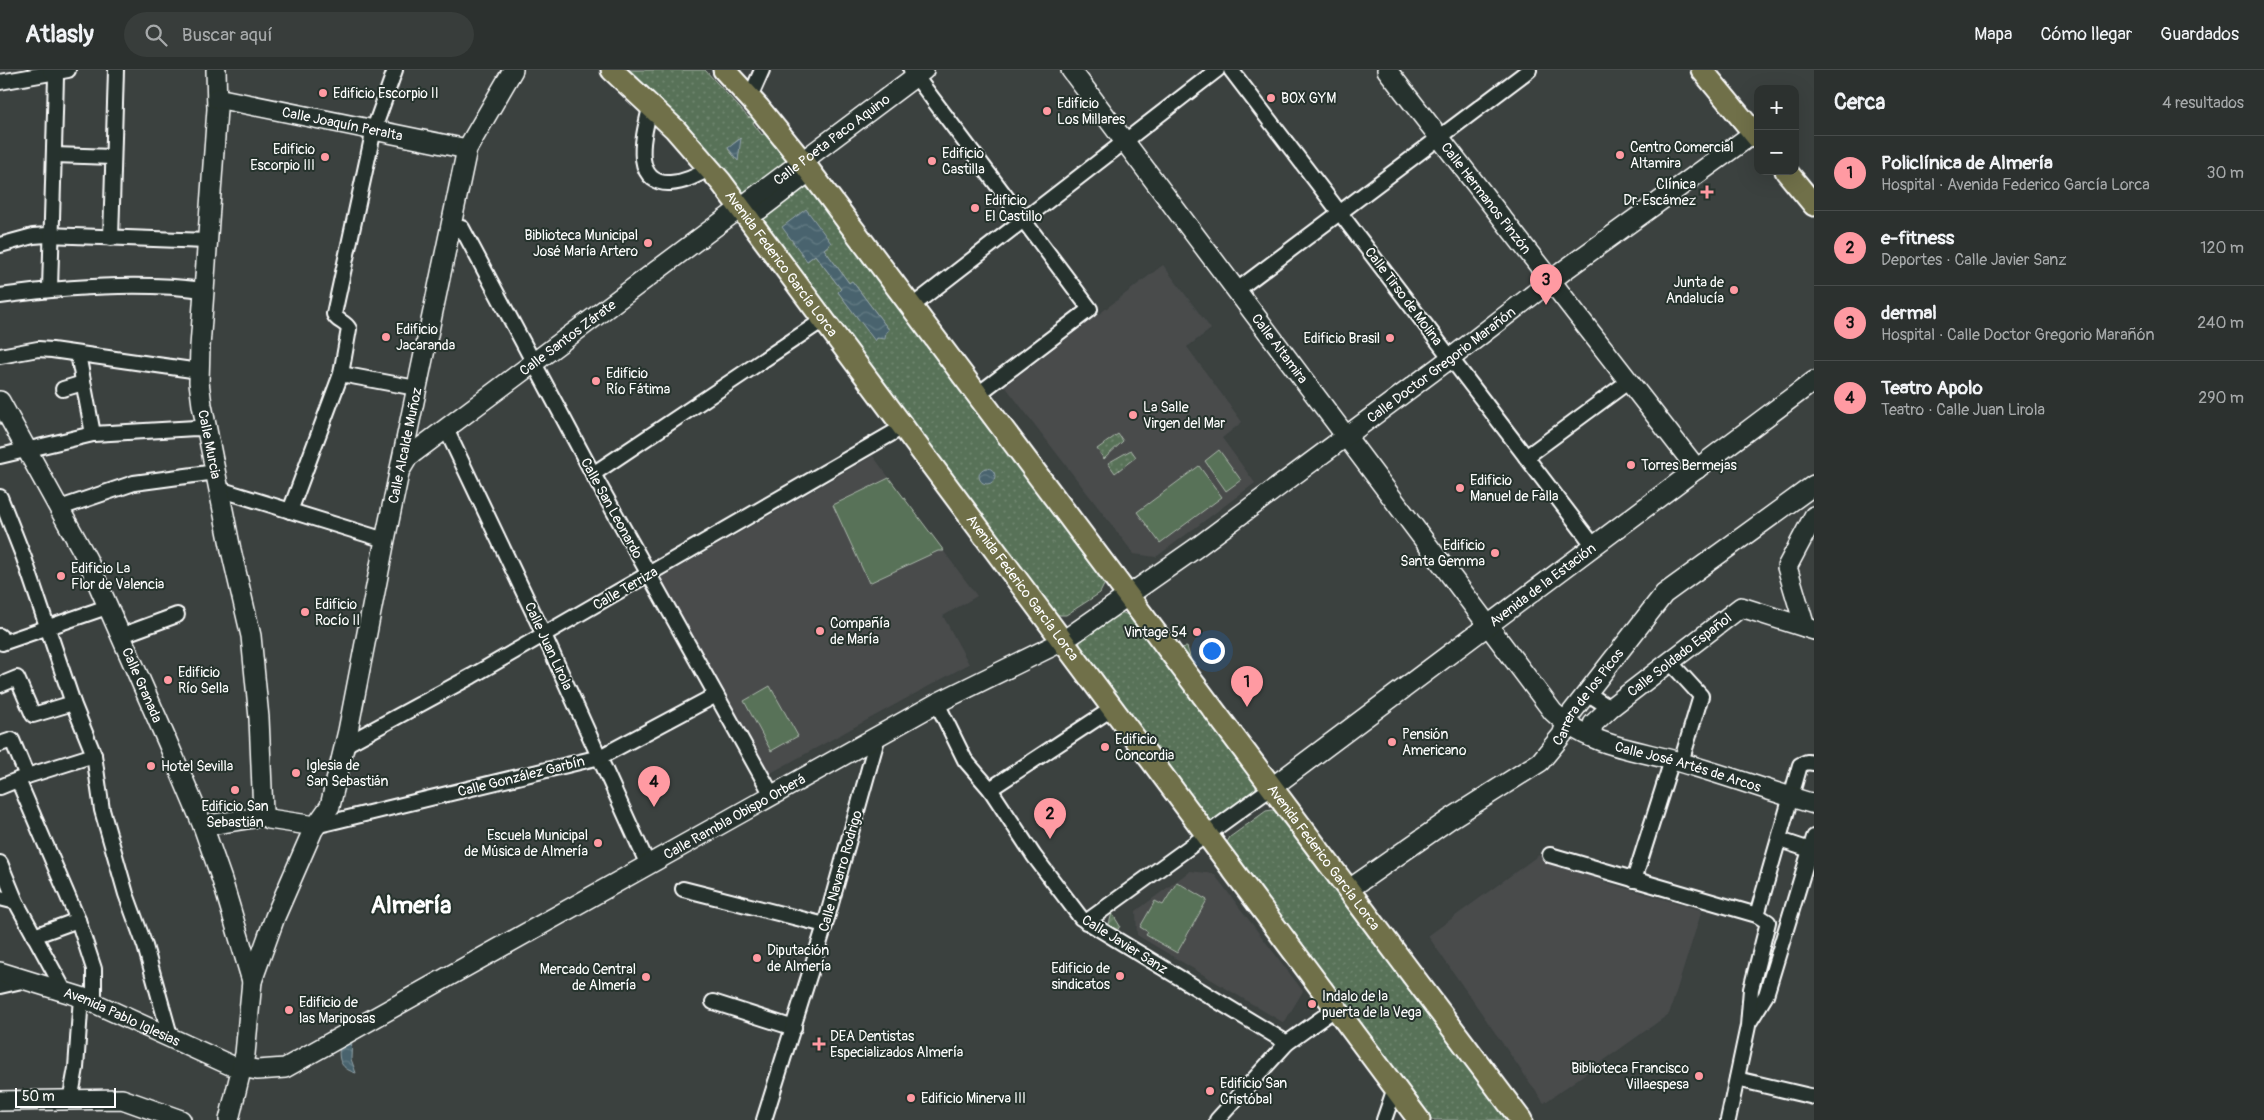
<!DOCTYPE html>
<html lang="es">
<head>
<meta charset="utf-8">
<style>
	:root { --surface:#2c312f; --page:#383d3b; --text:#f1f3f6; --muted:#a6a9aa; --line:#484c4b; --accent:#ff9aa2 }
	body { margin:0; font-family:Pangolin,sans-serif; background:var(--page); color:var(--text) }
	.controls { position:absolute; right:15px; top:15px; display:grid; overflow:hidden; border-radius:10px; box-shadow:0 5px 20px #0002 }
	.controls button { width:45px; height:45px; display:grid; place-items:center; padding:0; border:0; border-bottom:1px solid var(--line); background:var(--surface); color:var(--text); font:25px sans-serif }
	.scale { position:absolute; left:15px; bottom:12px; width:101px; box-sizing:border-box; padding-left:5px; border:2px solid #fff; border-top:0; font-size:14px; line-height:18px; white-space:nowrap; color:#fff; -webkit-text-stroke:4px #26332d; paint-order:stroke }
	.you { position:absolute; left:1211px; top:580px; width:18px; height:18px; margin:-12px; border:4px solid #fff; border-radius:50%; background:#1a73e8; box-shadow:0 0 0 8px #1a73e833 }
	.badge { display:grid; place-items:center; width:32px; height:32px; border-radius:50%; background:var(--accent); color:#111; font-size:16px; font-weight:700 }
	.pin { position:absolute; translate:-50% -41px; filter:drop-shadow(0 1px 2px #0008) }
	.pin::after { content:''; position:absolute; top:26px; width:18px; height:15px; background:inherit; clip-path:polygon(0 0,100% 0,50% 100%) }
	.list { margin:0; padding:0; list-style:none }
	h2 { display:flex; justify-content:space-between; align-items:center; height:65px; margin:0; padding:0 20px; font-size:21px }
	h2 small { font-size:16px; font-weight:400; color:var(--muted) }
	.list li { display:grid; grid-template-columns:32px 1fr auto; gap:15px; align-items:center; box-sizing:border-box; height:75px; padding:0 20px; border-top:1px solid var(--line) }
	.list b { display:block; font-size:19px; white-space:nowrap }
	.list p { margin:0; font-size:16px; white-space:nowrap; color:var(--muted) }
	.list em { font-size:16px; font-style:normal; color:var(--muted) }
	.icon { flex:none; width:28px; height:28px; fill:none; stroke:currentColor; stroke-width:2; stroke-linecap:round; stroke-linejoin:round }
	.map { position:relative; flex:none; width:1814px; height:1050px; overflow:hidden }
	header { display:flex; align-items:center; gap:30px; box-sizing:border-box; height:70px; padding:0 25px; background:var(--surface); border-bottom:1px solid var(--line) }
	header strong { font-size:24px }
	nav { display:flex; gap:28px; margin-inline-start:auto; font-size:18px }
	.search { width:350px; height:45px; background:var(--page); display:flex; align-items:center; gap:12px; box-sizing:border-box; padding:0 18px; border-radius:28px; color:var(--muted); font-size:19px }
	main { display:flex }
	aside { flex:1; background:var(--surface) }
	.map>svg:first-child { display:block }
	.built { fill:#494b4c }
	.grass { fill:url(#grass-dots); stroke:#acb8ac; fill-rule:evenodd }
	.garden { fill:url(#garden-furrows); stroke:#acb8ac }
	.pitch { fill:#587258; stroke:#acb8ac }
	.water { fill:url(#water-waves); stroke:#92a2a8 }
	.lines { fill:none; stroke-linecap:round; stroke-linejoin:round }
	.street-casing { stroke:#fff; stroke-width:18 }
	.secondary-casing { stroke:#fff; stroke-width:22 }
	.primary-casing { stroke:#fff; stroke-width:25 }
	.street { stroke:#26332d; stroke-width:14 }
	.secondary { stroke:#26332d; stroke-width:19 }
	.primary { stroke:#6f704a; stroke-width:21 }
	.poi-dot { fill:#ff9aa2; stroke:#26332d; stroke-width:2 }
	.labels { text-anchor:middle; stroke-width:4; stroke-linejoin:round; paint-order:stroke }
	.poi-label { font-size:14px; fill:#fff; stroke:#26332d; text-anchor:start }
	.street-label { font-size:14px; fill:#fff; stroke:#26332d }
	.town-label { font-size:24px; font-weight:bold; fill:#fff; stroke:#26332d }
</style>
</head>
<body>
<header>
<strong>Atlasly</strong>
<div class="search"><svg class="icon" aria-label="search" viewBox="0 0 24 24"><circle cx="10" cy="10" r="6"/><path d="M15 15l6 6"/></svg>Buscar aquí</div>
<nav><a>Mapa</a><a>Cómo llegar</a><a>Guardados</a></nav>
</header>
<main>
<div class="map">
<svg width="1814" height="1050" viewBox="0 0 1814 1050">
	<defs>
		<pattern id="grass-dots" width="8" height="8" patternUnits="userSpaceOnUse" patternTransform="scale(1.25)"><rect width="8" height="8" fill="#587258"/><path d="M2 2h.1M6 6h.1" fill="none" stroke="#718771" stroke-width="1.8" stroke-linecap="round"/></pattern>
		<pattern id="garden-furrows" width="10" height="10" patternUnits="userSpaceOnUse" patternTransform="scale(1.25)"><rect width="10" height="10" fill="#587258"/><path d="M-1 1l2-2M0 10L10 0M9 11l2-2" fill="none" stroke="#718771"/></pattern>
		<pattern id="water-waves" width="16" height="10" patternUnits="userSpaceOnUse" patternTransform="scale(1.25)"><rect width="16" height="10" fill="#49646e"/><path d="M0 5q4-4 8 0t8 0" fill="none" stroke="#647b84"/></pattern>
	</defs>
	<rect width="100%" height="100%" fill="#3b413f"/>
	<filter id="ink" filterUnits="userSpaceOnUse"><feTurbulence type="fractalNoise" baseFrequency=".02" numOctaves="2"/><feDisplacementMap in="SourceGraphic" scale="10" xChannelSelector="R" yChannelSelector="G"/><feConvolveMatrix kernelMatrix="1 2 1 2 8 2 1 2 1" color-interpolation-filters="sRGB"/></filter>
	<g filter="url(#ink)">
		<g class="built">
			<polygon points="1163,195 1211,259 1187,277 1242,352 1222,368 1255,413 1156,487 1134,484 1005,316"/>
			<polygon points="873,386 977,526 943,546 969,594 767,705 659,509"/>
			<polygon points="1539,785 1604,812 1702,840 1669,944 1544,1033 1428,866"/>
			<polygon points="1190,801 1214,804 1303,921 1284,953 1137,865 1136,841"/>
		</g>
		<g class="grass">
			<path d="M624,0H705L749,48L753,45L756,50L753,53L762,65L767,62L785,85L786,92L742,126C717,81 662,37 624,0ZM740,68L738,91L728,79Z"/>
			<path d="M803,115L811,119L1104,510V515L1100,523L1066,545H1057L1051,542L762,157L761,143ZM831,173L824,179L849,213L852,211L889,260L875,270L838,222L841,219L815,185L807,191Z"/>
			<polygon points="1118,364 1123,371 1104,389 1097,379"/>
			<polygon points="1131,380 1136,387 1115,403 1108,393"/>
			<polygon points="1121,542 1130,546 1159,581 1187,577 1210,650 1257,713 1254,723 1217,751 1208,750 1080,579 1080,571 1085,565"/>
			<polygon points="1272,740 1277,741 1510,1050 1431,1050 1226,774 1230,767 1266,741"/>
		</g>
		<polygon class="garden" points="1112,843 1120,856 1114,866 1109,854"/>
		<g class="pitch">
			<polygon points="1219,380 1241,410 1226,421 1205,391"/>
			<polygon points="1199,396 1222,427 1160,473 1137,442"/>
			<polygon points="889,408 944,481 938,481 869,513 833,435"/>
			<polygon points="770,616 798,666 771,681 744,631"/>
			<polygon points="1177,812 1207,830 1177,883 1146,865 1148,862 1140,857 1155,831 1163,835"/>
		</g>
		<g class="water">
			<polygon points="741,68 738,91 728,78"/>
			<polygon points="806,139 831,173 824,179 849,213 852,211 889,260 886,262 885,269 877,268 875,271 838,222 841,219 815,185 807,191 782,157"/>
			<circle cx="987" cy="406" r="8"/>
			<path d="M352,967L351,989L356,1003C342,999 337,991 340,976Z"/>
		</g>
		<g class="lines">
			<defs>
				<g id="street">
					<polyline points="911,0 1090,239 977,325"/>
					<polyline points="1231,0 1594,476"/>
					<polyline points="0,12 68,0"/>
					<polyline points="750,27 762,0"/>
					<path d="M651,34C647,51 641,72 643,89C648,127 689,112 709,98"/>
					<polyline points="54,85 113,87"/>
					<polyline points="450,160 457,157 462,158 593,404 772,725"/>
					<polyline points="111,168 116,0"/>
					<polyline points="0,175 33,166 47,165 207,171"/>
					<polyline points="50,219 56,7 50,0"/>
					<polyline points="1237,220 1529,0"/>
					<path d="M0,226C65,217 138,211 204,220"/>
					<polyline points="911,237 1217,0"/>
					<polyline points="78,284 93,364"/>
					<polyline points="0,286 38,279 52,280 199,301"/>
					<polyline points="341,304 416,318"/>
					<polyline points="63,319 83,313"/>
					<polyline points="446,359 544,565 648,795"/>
					<polyline points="0,386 93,364 196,358 208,359"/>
					<polyline points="1526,387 1629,311"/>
					<polyline points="593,404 823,250"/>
					<polyline points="219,419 385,470"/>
					<polyline points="0,427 24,488 73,633 94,685 102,740 126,824 145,876 171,969"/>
					<polyline points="60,438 134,413 216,402"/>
					<path d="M290,441L341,304L349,259C345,251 337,252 334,244L374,59L395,0"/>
					<polyline points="0,566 2,573 107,537"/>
					<polyline points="120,566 177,545"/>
					<polyline points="1670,592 1701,626 1681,692"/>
					<polyline points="0,615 17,608 33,645 73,633"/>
					<polyline points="1587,623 1610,638"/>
					<polyline points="937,633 965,690 990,719 1034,786 1081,848 1287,973"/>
					<polyline points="0,674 12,670 27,706"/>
					<polyline points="345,675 472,606 903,357"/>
					<polyline points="18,710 78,850 94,899 94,933"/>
					<polyline points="0,717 27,706 94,685"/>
					<polyline points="990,719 1113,638"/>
					<polyline points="315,756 600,687 716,625"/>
					<polyline points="1780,770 1810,780"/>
					<polyline points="1550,785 1757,845"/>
					<polyline points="0,793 16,832 65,922"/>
					<polyline points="1634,810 1672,690"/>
					<polyline points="683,819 825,855"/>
					<polyline points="0,828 16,832"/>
					<polyline points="1086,852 1271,718"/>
					<polyline points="34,866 78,850"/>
					<polyline points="0,916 26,910"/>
					<polyline points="713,932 794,958"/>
					<polyline points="1750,951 1766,925 1814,767"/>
					<polyline points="1737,1009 1814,1027"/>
					<polyline points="70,1031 76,998 81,927"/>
					<polyline points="764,1050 825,855 878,666"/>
					<polyline points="1217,1050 1287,973 1336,938"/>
					<polyline points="1384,1050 1395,1018"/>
					<polyline points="1728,1050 1748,956 1751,919 1768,852 1757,845 1800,695 1807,692 1814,693"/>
				</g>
				<g id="secondary">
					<path id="s1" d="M216,0L217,39L200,277L199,312L202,335L231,480L251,566L259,648L263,742L265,746"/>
					<path id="s2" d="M1071,0L1553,642C1587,676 1639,680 1683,693C1727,706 1770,721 1814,734"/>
					<path id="s3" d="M1387,0L1697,399"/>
					<path id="s4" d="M217,28L467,79"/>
					<polyline points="759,140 810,101"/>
					<path id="s5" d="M0,331L87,489L167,671L203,756L222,810L252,911"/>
					<path id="s6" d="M402,397L408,387L924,0"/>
					<polyline points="1805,557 1787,497 1814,446"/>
					<path id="s7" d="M1591,667L1593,654L1610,638L1741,537L1814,560"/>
					<path id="s8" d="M1271,718L1814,311"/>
					<polyline points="265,746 269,749 315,756"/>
					<polyline points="203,756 265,746"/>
					<path id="s9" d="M1348,820L1450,749L1540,692L1562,665L1569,646L1664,524L1814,415"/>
					<path id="s10" d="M0,902L81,927L230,995L257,1000L285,998L937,633L1063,571L1196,478L1451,288L1566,199L1754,63"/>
					<polyline points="0,1031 122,1029 181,1050"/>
					<path id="s11" d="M229,1050L245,984L252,911L275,847L313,760L330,736L348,661L385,470L467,79L513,0"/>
				</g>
				<g id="primary">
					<path id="s12" d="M612,0L675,59L721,112L1419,1050"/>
					<path id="s13" d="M724,0L759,38L806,96L1521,1050"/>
					<polyline points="1702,0 1758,68"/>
					<polyline points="1786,101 1814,135"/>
				</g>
			</defs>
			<use href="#street" class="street-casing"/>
			<use href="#secondary" class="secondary-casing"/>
			<use href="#primary" class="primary-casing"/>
			<use href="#street" class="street"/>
			<use href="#secondary" class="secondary"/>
			<use href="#primary" class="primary"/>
		</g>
	</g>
	<g class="poi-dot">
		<circle cx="323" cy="23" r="5"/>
		<circle cx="1271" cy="28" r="5"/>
		<circle cx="1047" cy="41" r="5"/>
		<circle cx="1620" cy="85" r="5"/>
		<circle cx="325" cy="87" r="5"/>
		<circle cx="932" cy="91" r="5"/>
		<path d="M1704.5 114.5h5v5h5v5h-5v5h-5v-5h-5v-5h5z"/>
		<circle cx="975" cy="138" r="5"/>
		<circle cx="648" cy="173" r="5"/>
		<circle cx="1734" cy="220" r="5"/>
		<circle cx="386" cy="267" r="5"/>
		<circle cx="1390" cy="268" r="5"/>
		<circle cx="596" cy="311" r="5"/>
		<circle cx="1133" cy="345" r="5"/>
		<circle cx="1631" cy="395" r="5"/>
		<circle cx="1460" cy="418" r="5"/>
		<circle cx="1495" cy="483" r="5"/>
		<circle cx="61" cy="506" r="5"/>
		<circle cx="305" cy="542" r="5"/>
		<circle cx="820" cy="561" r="5"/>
		<circle cx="1197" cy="562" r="5"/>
		<circle cx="168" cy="610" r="5"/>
		<circle cx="1392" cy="672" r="5"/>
		<circle cx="1105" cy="677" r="5"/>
		<circle cx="151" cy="696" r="5"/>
		<circle cx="296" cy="703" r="5"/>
		<circle cx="235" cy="720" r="5"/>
		<circle cx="598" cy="773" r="5"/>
		<circle cx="757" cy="888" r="5"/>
		<circle cx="1120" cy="906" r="5"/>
		<circle cx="646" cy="907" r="5"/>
		<circle cx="1312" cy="934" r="5"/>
		<circle cx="289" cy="940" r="5"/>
		<path d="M816.5 966.5h5v5h5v5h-5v5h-5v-5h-5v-5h5z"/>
		<circle cx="1699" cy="1006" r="5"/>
		<circle cx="1210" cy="1021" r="5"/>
		<circle cx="911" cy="1028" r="5"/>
	</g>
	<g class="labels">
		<g class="poi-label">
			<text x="333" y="28">Edificio Escorpio II</text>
			<text x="1281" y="33">BOX GYM</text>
			<text x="1057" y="38">Edificio<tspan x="1057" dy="16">Los Millares</tspan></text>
			<text x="1630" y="82">Centro Comercial<tspan x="1630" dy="16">Altamira</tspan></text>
			<text x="315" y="84" text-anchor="end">Edificio<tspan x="315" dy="16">Escorpio III</tspan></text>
			<text x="942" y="88">Edificio<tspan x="942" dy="16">Castilla</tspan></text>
			<text x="1696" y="119" text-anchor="end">Clínica<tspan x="1696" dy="16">Dr. Escámez</tspan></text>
			<text x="985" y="135">Edificio<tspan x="985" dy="16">El Castillo</tspan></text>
			<text x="638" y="170" text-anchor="end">Biblioteca Municipal<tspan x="638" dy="16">José María Artero</tspan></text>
			<text x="1724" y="217" text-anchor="end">Junta de<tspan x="1724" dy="16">Andalucía</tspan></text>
			<text x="396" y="264">Edificio<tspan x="396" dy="16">Jacaranda</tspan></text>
			<text x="1380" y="273" text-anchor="end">Edificio Brasil</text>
			<text x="606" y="308">Edificio<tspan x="606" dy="16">Río Fátima</tspan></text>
			<text x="1143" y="342">La Salle<tspan x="1143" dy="16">Virgen del Mar</tspan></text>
			<text x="1641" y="400">Torres Bermejas</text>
			<text x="1470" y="415">Edificio<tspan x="1470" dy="16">Manuel de Falla</tspan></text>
			<text x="1485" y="480" text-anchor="end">Edificio<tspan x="1485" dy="16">Santa Gemma</tspan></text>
			<text x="71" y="503">Edificio La<tspan x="71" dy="16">Flor de Valencia</tspan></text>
			<text x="315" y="539">Edificio<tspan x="315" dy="16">Rocío II</tspan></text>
			<text x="830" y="558">Compañía<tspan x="830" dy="16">de María</tspan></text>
			<text x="1187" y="567" text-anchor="end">Vintage 54</text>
			<text x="178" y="607">Edificio<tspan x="178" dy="16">Río Sella</tspan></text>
			<text x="1402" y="669">Pensión<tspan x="1402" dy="16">Americano</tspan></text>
			<text x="1115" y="674">Edificio<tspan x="1115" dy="16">Concordia</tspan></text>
			<text x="306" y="700">Iglesia de<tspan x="306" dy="16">San Sebastián</tspan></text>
			<text x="161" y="701">Hotel Sevilla</text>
			<text x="235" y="741" text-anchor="middle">Edificio San<tspan x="235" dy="16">Sebastián</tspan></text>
			<text x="588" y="770" text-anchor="end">Escuela Municipal<tspan x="588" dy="16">de Música de Almería</tspan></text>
			<text x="767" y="885">Diputación<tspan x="767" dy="16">de Almería</tspan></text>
			<text x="1110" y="903" text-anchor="end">Edificio de<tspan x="1110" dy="16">sindicatos</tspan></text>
			<text x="636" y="904" text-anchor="end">Mercado Central<tspan x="636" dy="16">de Almería</tspan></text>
			<text x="1322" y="931">Indalo de la<tspan x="1322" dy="16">puerta de la Vega</tspan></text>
			<text x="299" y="937">Edificio de<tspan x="299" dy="16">las Mariposas</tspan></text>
			<text x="830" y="971">DEA Dentistas<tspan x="830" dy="16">Especializados Almería</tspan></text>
			<text x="1689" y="1003" text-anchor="end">Biblioteca Francisco<tspan x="1689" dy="16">Villaespesa</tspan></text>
			<text x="1220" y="1018">Edificio San<tspan x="1220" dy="16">Cristóbal</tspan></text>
			<text x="921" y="1033">Edificio Minerva III</text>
		</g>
		<g class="street-label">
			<text dy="5" stroke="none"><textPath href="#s4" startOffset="128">Calle Joaquín Peralta</textPath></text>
			<text dy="5" stroke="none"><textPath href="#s6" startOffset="541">Calle Poeta Paco Aquino</textPath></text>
			<text dy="5" stroke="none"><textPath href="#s3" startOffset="162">Calle Hermanos Pinzón</textPath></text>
			<text dy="5" stroke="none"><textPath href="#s12" startOffset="258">Avenida Federico García Lorca</textPath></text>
			<text transform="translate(1404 226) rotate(53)" y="5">Calle Tirso de Molina</text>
			<text dy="5" stroke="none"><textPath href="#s6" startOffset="211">Calle Santos Zárate</textPath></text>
			<text dy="5" stroke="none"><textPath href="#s2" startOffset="348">Calle Altamira</textPath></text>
			<text dy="5" stroke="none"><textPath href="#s10" startOffset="1660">Calle Doctor Gregorio Marañón</textPath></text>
			<text dy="5" stroke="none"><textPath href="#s1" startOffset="376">Calle Murcia</textPath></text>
			<text dy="5" stroke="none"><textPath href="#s11" startOffset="702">Calle Alcalde Muñoz</textPath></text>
			<text transform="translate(612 438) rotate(61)" y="5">Calle San Leonardo</text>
			<text dy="5" stroke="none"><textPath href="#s8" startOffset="339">Avenida de la Estación</textPath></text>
			<text transform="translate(625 518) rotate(-30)" y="5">Calle Terriza</text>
			<text dy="5" stroke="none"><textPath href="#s12" startOffset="662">Avenida Federico García Lorca</textPath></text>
			<text transform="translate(549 576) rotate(65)" y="5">Calle Juan Lirola</text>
			<text dy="5" stroke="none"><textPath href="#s7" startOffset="124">Calle Soldado Español</textPath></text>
			<text dy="5" stroke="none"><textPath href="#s5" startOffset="318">Calle Granada</textPath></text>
			<text dy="5" stroke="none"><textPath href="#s9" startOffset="312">Carrera de los Picos</textPath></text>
			<text dy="5" stroke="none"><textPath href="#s2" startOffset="950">Calle José Artés de Arcos</textPath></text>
			<text transform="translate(521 706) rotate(-14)" y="5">Calle González Garbín</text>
			<text dy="5" stroke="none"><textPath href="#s10" startOffset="819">Calle Rambla Obispo Orberá</textPath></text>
			<text dy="5" stroke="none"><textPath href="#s13" startOffset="990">Avenida Federico García Lorca</textPath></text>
			<text transform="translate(840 801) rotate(-74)" y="5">Calle Navarro Rodrigo</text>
			<text transform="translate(1125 874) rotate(32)" y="5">Calle Javier Sanz</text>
			<text dy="5" stroke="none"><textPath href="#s10" startOffset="130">Avenida Pablo Iglesias</textPath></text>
		</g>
		<g class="town-label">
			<text x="411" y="843">Almería</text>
		</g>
	</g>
</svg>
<div class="controls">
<button>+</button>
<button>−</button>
</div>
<div class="scale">50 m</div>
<div class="you"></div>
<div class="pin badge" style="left:1247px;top:637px">1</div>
<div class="pin badge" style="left:1050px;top:769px">2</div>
<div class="pin badge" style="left:1546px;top:235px">3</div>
<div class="pin badge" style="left:654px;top:737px">4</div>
</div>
<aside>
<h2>Cerca<small>4 resultados</small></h2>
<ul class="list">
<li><span class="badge">1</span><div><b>Policlínica de Almería</b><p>Hospital · Avenida Federico García Lorca</p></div><em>30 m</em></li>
<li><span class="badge">2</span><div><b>e-fitness</b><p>Deportes · Calle Javier Sanz</p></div><em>120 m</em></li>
<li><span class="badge">3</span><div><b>dermal</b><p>Hospital · Calle Doctor Gregorio Marañón</p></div><em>240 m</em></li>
<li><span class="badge">4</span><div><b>Teatro Apolo</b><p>Teatro · Calle Juan Lirola</p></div><em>290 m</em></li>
</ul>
</aside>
</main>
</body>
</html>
